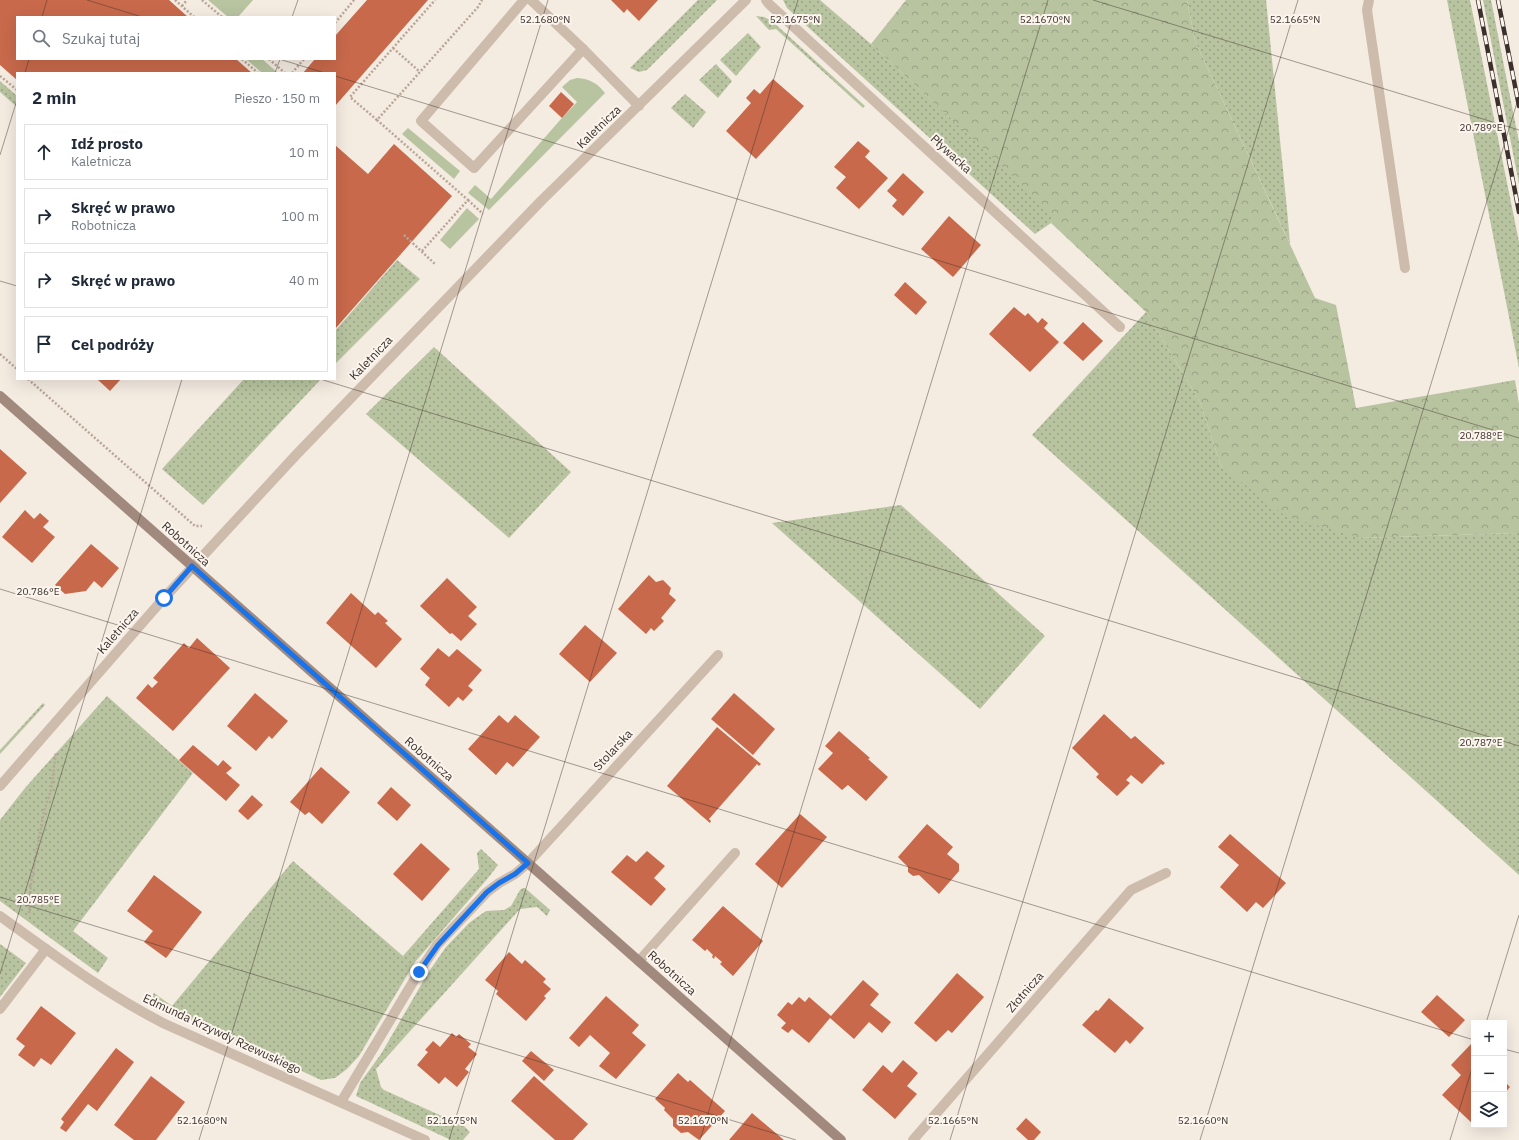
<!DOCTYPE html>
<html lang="pl">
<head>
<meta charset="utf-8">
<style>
	:root { --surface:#fff; --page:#f6f6f7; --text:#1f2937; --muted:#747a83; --line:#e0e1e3 }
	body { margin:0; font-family:"IBM Plex Sans",sans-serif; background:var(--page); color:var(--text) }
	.controls { position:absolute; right:12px; bottom:12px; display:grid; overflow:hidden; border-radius:0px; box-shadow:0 4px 16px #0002 }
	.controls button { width:36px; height:36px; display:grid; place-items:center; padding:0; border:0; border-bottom:1px solid var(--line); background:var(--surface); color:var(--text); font:20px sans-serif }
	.stop { position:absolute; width:12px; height:12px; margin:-9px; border:3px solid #1a73e8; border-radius:50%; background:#fff }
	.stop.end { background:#1a73e8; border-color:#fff; box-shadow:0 1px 4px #0008 }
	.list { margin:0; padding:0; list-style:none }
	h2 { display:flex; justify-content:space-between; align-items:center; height:52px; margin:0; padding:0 16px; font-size:17px }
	h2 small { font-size:13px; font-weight:400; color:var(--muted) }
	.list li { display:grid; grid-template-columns:26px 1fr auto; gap:12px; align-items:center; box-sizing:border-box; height:56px; margin:0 8px 8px; padding:0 8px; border:1px solid var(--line); border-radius:0px }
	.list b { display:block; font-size:15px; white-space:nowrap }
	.list p { margin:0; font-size:13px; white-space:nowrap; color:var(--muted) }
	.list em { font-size:13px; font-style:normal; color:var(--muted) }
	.icon { flex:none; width:22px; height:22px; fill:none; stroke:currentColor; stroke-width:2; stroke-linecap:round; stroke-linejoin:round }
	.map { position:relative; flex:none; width:1519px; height:1140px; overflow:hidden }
	.search { position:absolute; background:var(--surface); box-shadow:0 4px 16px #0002; left:16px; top:16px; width:320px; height:44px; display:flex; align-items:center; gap:10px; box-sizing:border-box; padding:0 14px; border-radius:0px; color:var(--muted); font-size:15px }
	.panel { position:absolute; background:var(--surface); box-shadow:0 4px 16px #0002; left:16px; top:72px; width:320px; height:308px; border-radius:0px }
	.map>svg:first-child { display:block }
	.grass { fill:url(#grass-dots) }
	.forest { fill:url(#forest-crowns) }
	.green { fill:#b8c4a0 }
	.building { fill:#c8694b }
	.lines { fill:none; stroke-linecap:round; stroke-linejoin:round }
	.path { stroke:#b9a596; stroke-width:2.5; stroke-dasharray:2 2; stroke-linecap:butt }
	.lane { stroke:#cdbbac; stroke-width:10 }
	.street { stroke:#cdbbac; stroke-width:10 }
	.secondary { stroke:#a18a7d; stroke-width:10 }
	.rail-casing { stroke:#3b302b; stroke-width:4.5 }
	.rail { stroke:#fbf5ee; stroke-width:3; stroke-dasharray:9; stroke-linecap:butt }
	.route { stroke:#1a73e8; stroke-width:5 }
	.ticks { fill:none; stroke:#3b302b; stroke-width:1; stroke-opacity:0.45 }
	.labels { text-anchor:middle; stroke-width:4; stroke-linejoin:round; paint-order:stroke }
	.street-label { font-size:12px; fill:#3b302b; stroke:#fbf5ee }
	.ticks-label { font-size:10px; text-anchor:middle; fill:#3b302b; stroke:#fbf5ee; stroke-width:4; stroke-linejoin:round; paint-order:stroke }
</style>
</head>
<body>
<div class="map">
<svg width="1519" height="1140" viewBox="0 0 1519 1140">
	<defs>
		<pattern id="grass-dots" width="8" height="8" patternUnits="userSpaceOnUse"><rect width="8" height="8" fill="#b8c4a0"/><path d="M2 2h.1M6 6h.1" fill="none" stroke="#97a083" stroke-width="1.8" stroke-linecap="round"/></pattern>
		<pattern id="forest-crowns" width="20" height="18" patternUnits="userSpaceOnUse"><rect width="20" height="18" fill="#b8c4a0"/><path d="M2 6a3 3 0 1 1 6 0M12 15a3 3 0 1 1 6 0" fill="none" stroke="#97a083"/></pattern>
	</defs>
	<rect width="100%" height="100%" fill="#f4ebe1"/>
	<g class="grass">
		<polygon points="698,0 717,0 647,70 639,72 630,68"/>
		<polygon points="783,0 820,0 871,44 1054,214 1051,223 1035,234 787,8"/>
		<polygon points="1187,0 1266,0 1288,220 1290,244 1195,41"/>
		<polygon points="1447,0 1470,0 1519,242 1519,368"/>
		<polygon points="1483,0 1491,0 1519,142 1519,184"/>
		<polygon points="756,16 764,17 772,21 865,106 863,108 776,29 769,30"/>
		<polygon points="748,33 761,47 736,76 720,60"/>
		<polygon points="716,64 732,81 718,98 699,80"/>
		<polygon points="0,81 17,96 17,107 0,92"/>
		<polygon points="685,94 706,112 693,128 671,108"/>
		<polygon points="397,260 420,279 335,364 335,331"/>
		<polygon points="1146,312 1200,402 1221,466 1361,538 1519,533 1519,875 1032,435"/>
		<polygon points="434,347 571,472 509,538 366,414"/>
		<polygon points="244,379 321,379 203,505 162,469"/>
		<polygon points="901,505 1045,636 980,709 772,523"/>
		<polygon points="107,696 193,773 73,931 108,958 98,973 0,901 0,820 25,788"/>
		<polygon points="43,703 45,705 0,754 0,750"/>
		<polygon points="481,849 498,865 488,878 415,962 359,1056 347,1069 335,1078 321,1080 150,1001 154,993 172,1006 293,861 403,956 479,869 477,853"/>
		<polygon points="523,888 525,888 550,910 547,916 537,907 520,909 376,1069 381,1087 384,1090 464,1126 470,1132 463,1140 451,1140 356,1096 360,1083 381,1054 428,973 446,947 469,923 486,911 504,910 511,906 520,890"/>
		<polygon points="0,944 26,963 0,997"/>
	</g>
	<polygon class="forest" points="906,0 1187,0 1195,41 1315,298 1336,305 1356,408 1515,380 1519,404 1519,533 1361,538 1285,516 1221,466 1200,402 1146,312 1051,223 1053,214 871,44"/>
	<g class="green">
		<polygon points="208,0 253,0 238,17 228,17"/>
		<polygon points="246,59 262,59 278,73 262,73"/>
		<path d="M577,78C590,79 597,83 605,93L489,210L468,193L475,185L491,199L561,119L577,102L562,87L570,80Z"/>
		<polygon points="408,128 460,171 454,179 402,134"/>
		<polygon points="467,208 479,219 450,249 440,240"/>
	</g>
	<g class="building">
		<polygon points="0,0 169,0 188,17 17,17 17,59 236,59 252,73 17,73 17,80 0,65"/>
		<polygon points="367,0 428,0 335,106 335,73 303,73 315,59 335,59 335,36"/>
		<polygon points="611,0 658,0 639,21 627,9 624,13"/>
		<polygon points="773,79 804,106 756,159 726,131 751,103 746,98 754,89 760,94"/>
		<polygon points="561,92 574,104 562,118 549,106"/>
		<polygon points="858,141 870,151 865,157 888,178 859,209 836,188 846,177 834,167"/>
		<polygon points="394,144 452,196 335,329 335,210 336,209 335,207 335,145 368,174"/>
		<polygon points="903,173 924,192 903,216 892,206 897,200 887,191"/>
		<polygon points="949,216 981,245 953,277 921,249"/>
		<polygon points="905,282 927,302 916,315 894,295"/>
		<polygon points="1014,307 1025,316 1028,313 1038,323 1042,318 1048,323 1044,328 1059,342 1030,372 989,334"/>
		<polygon points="1083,322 1103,341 1083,361 1063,343"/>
		<polygon points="97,379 121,379 110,391"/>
		<polygon points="0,449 27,473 0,503"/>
		<polygon points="25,510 34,519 40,513 49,521 43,527 55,537 32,563 2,537"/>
		<polygon points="91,544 119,568 102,588 94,581 86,591 65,594 55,585"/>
		<polygon points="649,575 656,582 663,580 671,588 669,594 676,600 661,618 664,621 654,631 651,628 646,634 618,609"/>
		<polygon points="447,578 477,607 468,616 477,624 461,641 452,633 450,634 420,606"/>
		<polygon points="351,593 375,615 378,612 388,621 385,623 402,639 376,668 326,623"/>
		<polygon points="585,625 617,653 590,682 559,654"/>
		<polygon points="197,638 230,668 173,731 136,698 148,684 152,688 158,682 153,678 184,643 189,648"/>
		<polygon points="438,648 449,657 457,649 482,670 468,686 473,690 463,701 458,697 449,707 425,685 430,678 420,669"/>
		<polygon points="255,693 288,721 272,739 269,736 256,751 227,726"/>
		<polygon points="734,693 775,729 753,755 711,719"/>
		<polygon points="1104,714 1131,739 1135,736 1165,763 1163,765 1161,764 1142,784 1131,775 1126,780 1130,783 1117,796 1096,777 1099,774 1072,748"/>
		<polygon points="499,715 508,723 515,715 540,737 513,767 507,762 496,775 468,749"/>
		<polygon points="717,727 761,764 759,766 757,764 709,819 711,821 710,823 667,786"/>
		<polygon points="839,731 870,758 868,759 888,777 866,801 848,785 842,790 818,769 833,753 825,746"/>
		<polygon points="193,745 218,766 223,760 232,768 226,773 240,785 226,801 179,760"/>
		<polygon points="321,767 350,792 322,824 309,812 305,815 290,802"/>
		<polygon points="391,787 411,805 397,821 377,803"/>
		<polygon points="252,795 263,805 248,820 238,811"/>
		<polygon points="800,814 827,837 782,888 755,864"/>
		<polygon points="927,824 953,847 947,854 959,864 959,871 939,894 919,875 913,876 908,872 908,867 898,857"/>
		<polygon points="1230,834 1286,883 1263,908 1256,902 1247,912 1220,887 1239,865 1218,847"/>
		<polygon points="421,843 450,869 422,901 393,874"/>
		<polygon points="647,851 665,866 654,878 666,889 651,906 611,872 627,855 636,862"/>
		<polygon points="154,875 202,912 166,958 144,942 153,931 127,911"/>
		<polygon points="723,906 763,941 733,976 720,964 722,962 715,956 714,959 712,957 713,955 707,949 705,951 692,940"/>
		<polygon points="509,952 522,964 525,960 546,979 543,982 551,989 544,996 546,998 526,1021 496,994 498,991 485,980"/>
		<polygon points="957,973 984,997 952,1033 948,1030 936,1042 914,1023"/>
		<polygon points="863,980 879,994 870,1005 891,1022 882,1033 869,1022 854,1039 830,1018 809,1043 792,1029 788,1033 781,1028 786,1023 777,1015 788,1002 792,1005 799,997 805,1002 809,997 831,1016"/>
		<polygon points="1437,995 1465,1020 1449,1037 1421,1012"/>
		<polygon points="606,996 639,1025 632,1033 646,1045 616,1079 599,1066 610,1053 590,1035 579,1047 569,1038"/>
		<polygon points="1109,998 1144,1028 1130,1044 1126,1040 1115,1053 1082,1025 1096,1010 1098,1011"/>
		<polygon points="41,1006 76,1033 51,1065 41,1058 34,1067 18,1055 25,1046 16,1039"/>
		<polygon points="452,1033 456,1037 459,1034 471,1044 468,1047 477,1054 465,1069 469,1072 457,1087 445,1077 439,1084 417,1065 428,1052 425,1050 433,1041 440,1047"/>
		<polygon points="1471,1044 1474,1047 1474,1125 1442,1095 1461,1075 1451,1065"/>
		<polygon points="116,1048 134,1062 97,1111 88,1104 66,1132 60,1128 64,1122 61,1119"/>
		<polygon points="531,1051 554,1070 544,1081 522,1061"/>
		<polygon points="903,1060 918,1073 907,1086 917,1094 895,1119 862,1090 883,1065 892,1073"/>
		<polygon points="678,1073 688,1082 690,1080 725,1111 699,1140 688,1132 681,1133 673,1126 673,1119 664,1110 665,1108 655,1099"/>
		<polygon points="151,1076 185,1102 156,1140 134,1140 114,1125"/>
		<polygon points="534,1076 588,1124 573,1140 555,1140 511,1101"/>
		<polygon points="1504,1081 1510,1087 1504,1094"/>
		<polygon points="752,1113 784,1140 729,1140"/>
		<polygon points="1026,1118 1041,1132 1034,1140 1028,1140 1016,1129"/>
	</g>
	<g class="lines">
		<g class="path">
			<polyline points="175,0 194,17"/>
			<polyline points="202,0 222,17"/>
			<polyline points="182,6 187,0"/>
			<polyline points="335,23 354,0"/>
			<polyline points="393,48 420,72"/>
			<polyline points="242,59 258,73"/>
			<polyline points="269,59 285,73"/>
			<polyline points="292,73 304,59"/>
			<polyline points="0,76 17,90"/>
			<polyline points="377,120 350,97 435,0"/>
			<polyline points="468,200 483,214"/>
			<polyline points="404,235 435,264"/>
			<polyline points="422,251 468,200 377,120 478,7 482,0"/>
			<polyline points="0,354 17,369"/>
			<polyline points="28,379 195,526 202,526"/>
			<polyline points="29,913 31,884 38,844 44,811 51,790 56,752"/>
		</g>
		<g class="lane">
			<polyline points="524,0 421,121 474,168 583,49"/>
			<polyline points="531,0 583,49 639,106"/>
			<polyline points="1369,0 1367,10 1405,268"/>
			<polyline points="639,961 735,853"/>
			<polyline points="341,1102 419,972 437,945 487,892 499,883 515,874 528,863"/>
		</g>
		<g class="street">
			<polyline points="766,0 769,4 1120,327"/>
			<polyline points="0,786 164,598 296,455 541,201 746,0"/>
			<polyline points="528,863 718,655"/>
			<path d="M0,916C54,955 106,994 165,1024L425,1140"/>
			<polyline points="0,1009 46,949"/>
			<polyline points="913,1140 1131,890 1166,873"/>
		</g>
		<polyline class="secondary" points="0,396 841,1140"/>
		<defs>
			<g id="rail">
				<polyline points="1478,0 1519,212"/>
				<polyline points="1498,0 1519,106"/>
			</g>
		</defs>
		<use href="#rail" class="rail-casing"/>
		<use href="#rail" class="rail"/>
	</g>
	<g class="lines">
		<polyline class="route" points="164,598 192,566 528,863 515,874 499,883 487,892 438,945 419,972"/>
	</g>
	<path class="ticks" d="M87,0L142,17M1093,0L1519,130M42,17L47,0M292,17L298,0M279,59L325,73M25,73L29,59M275,73L280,59M335,76L1519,438M0,155L17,100M0,281L17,286M320,379L1519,746M0,589L1474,1040M0,897L796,1140M0,974L182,379M1486,1023L1519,915M1504,1049L1519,1053M199,1140L548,0M449,1140L798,0M700,1140L1048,0M950,1140L1298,0M1200,1140L1519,96M1450,1140L1474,1062"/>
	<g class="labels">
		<g class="street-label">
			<text transform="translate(599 127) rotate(-44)" y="4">Kaletnicza</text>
			<text transform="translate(951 154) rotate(43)" y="4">Pływacka</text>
			<text transform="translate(371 358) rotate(-46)" y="4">Kaletnicza</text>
			<text transform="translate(186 544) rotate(42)" y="4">Robotnicza</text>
			<text transform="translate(118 631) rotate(-49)" y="4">Kaletnicza</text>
			<text transform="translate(613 750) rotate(-47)" y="4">Stolarska</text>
			<text transform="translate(429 759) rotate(41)" y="4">Robotnicza</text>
			<text transform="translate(672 973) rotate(42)" y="4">Robotnicza</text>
			<text transform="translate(1025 992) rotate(-49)" y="4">Złotnicza</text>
			<text transform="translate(222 1034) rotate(25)" y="4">Edmunda Krzywdy Rzewuskiego</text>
		</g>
	</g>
	<g class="ticks-label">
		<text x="545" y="23">52.1680°N</text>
		<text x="795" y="23">52.1675°N</text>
		<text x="1045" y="23">52.1670°N</text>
		<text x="1295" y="23">52.1665°N</text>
		<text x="1481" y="131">20.789°E</text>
		<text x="1481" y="439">20.788°E</text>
		<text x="38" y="595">20.786°E</text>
		<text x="1481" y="746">20.787°E</text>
		<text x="38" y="903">20.785°E</text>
		<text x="202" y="1124">52.1680°N</text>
		<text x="452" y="1124">52.1675°N</text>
		<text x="703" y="1124">52.1670°N</text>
		<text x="953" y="1124">52.1665°N</text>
		<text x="1203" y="1124">52.1660°N</text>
	</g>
</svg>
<div class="controls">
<button>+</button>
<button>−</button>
<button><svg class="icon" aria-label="layers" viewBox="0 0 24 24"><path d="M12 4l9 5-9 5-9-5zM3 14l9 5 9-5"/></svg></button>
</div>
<div class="stop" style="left:164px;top:598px"></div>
<div class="stop end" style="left:419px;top:972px"></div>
<div class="search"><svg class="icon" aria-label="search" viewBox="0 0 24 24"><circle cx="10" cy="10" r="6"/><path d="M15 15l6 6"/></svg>Szukaj tutaj</div>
<section class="panel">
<h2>2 min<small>Pieszo · 150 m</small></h2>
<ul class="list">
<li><svg class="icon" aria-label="ahead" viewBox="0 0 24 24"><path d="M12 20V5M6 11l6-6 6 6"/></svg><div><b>Idź prosto</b><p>Kaletnicza</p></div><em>10 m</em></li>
<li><svg class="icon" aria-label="right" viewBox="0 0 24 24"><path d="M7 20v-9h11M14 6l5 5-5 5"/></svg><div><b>Skręć w prawo</b><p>Robotnicza</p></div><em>100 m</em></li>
<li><svg class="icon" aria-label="right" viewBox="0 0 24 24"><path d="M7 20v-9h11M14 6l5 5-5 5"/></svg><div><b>Skręć w prawo</b></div><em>40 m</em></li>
<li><svg class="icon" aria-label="arrive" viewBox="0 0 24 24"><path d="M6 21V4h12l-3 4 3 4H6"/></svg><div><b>Cel podróży</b></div></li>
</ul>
</section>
</div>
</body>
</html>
